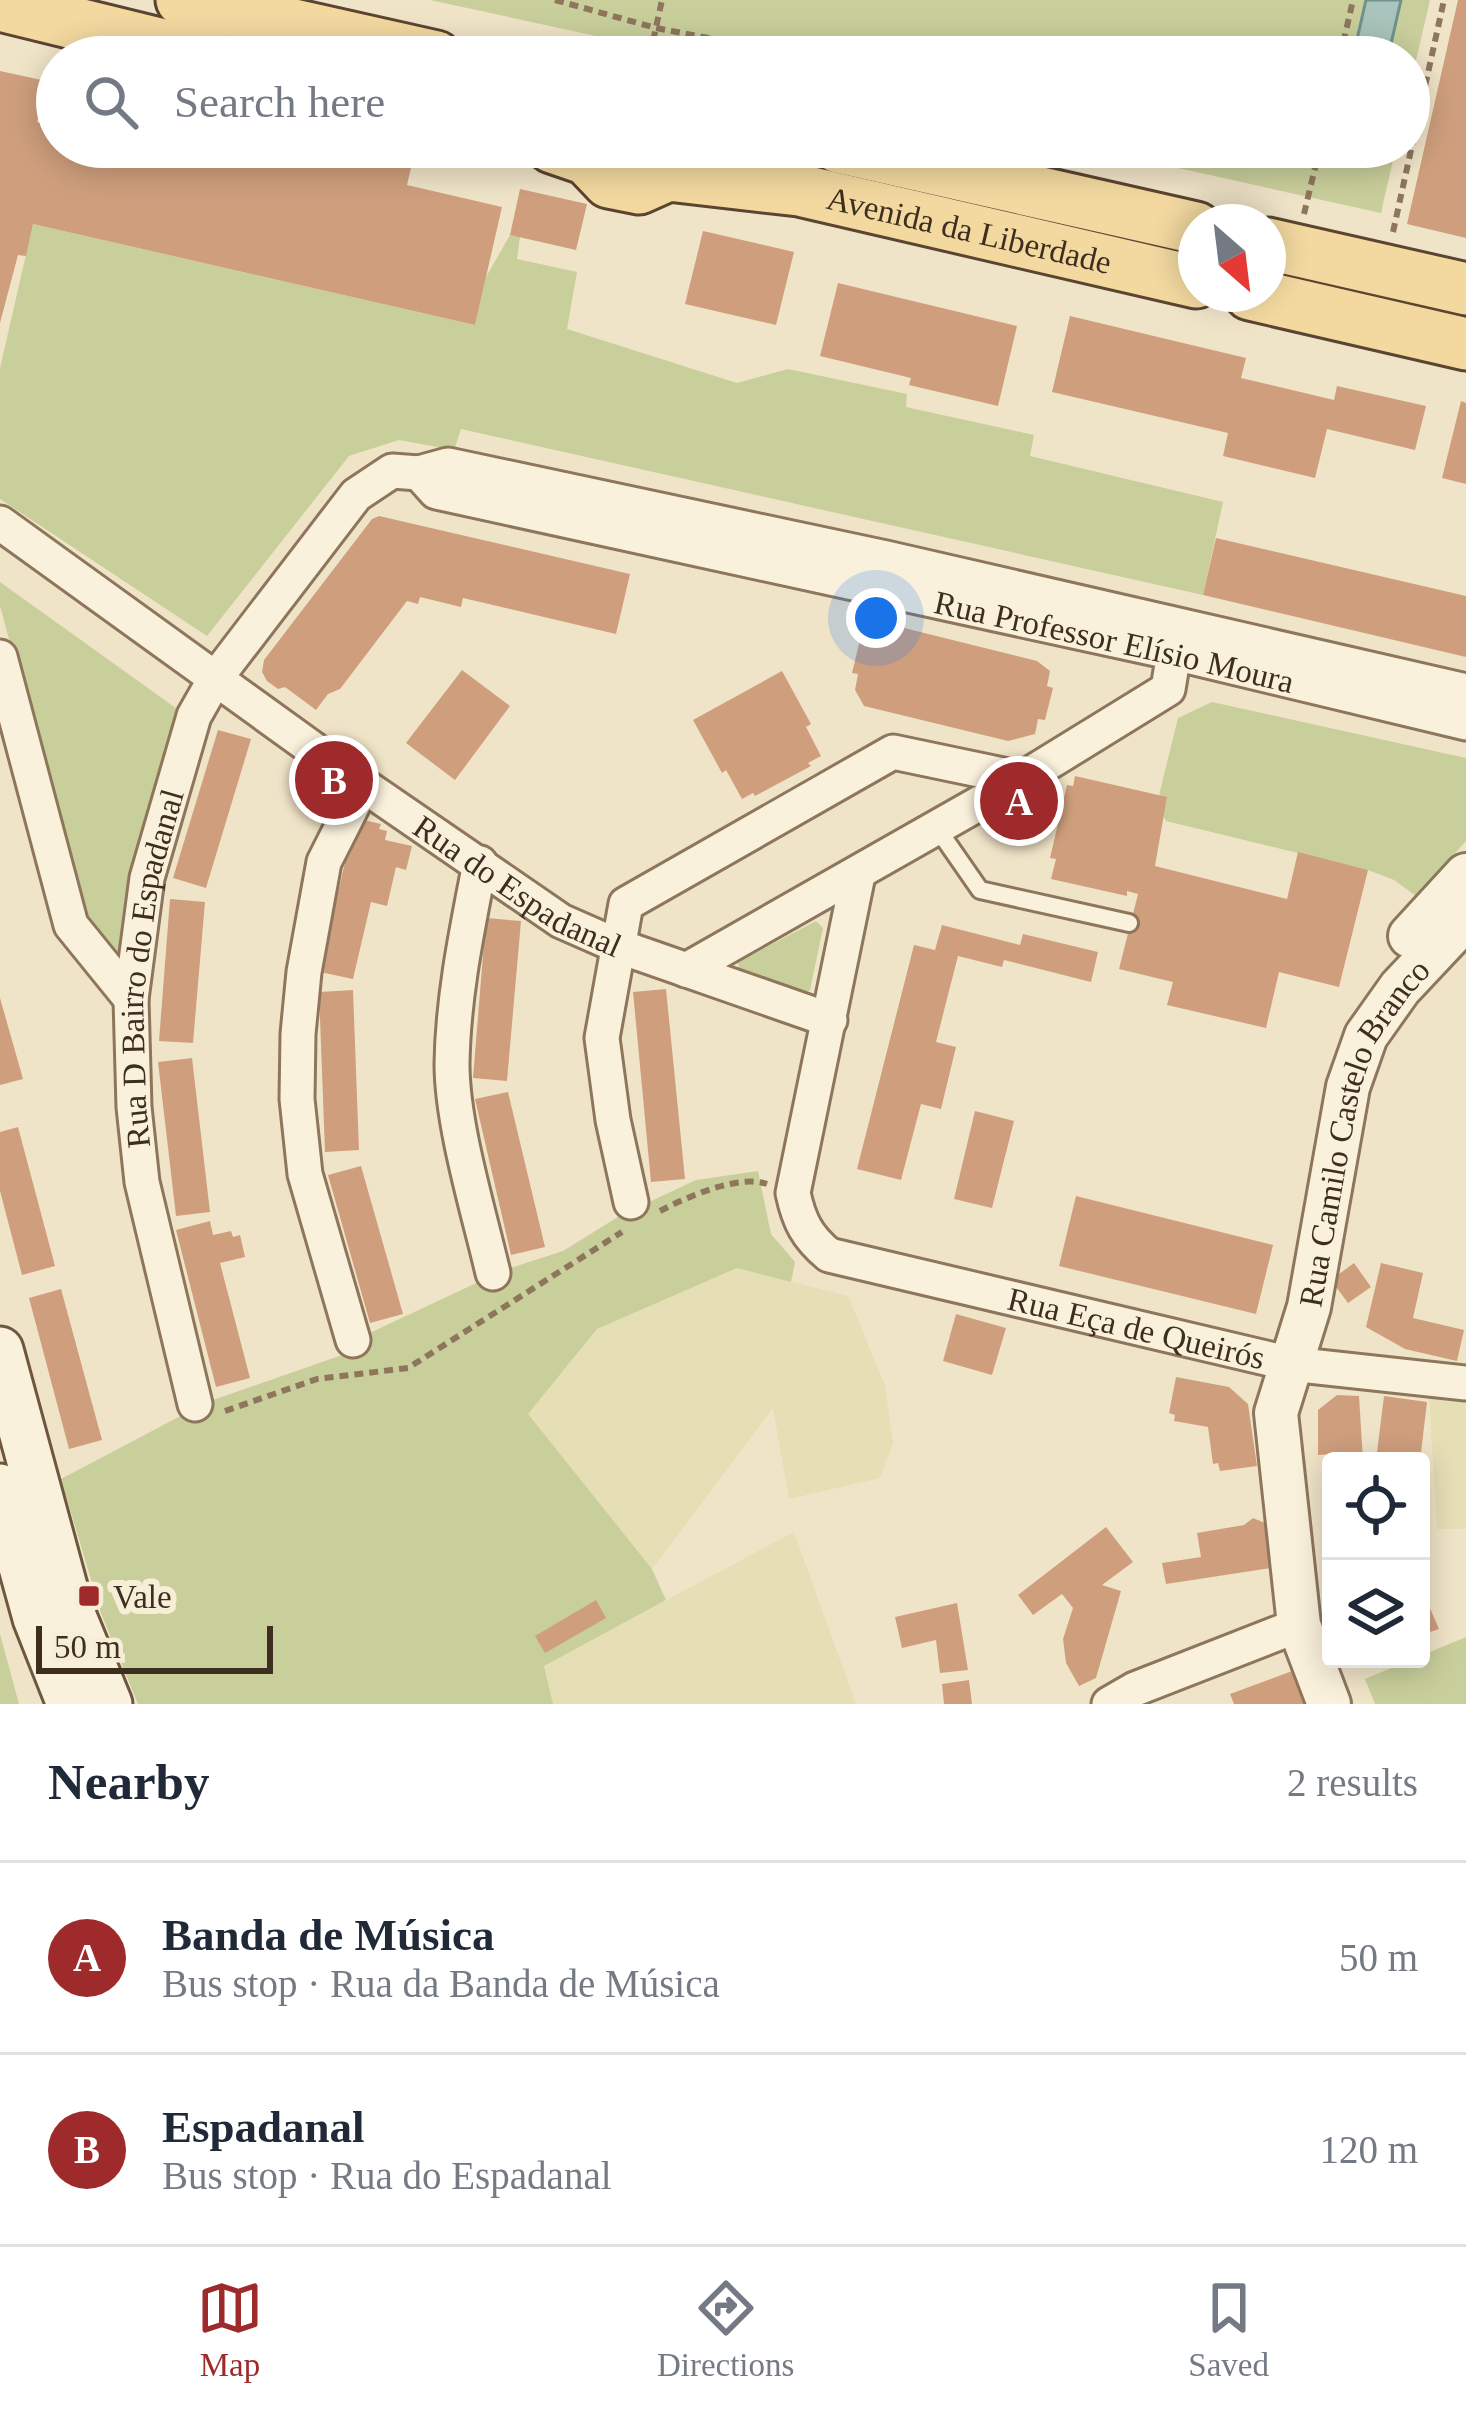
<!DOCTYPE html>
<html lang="en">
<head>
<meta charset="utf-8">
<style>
	:root { --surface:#fff; --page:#f6f6f7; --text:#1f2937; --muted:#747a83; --line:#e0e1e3; --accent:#9e2a2b }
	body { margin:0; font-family:"Times New Roman",serif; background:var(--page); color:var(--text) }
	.controls { position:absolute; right:36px; bottom:36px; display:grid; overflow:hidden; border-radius:12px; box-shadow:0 6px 30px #0003 }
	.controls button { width:108px; height:108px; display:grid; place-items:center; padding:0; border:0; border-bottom:3px solid var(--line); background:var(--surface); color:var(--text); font:60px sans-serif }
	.compass { position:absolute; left:1178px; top:204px; width:108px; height:108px; border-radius:50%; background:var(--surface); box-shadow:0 6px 30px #0003; rotate:152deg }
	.scale { position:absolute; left:36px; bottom:30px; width:237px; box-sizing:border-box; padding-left:12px; border:6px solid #3d2e20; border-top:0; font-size:33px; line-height:42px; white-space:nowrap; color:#3d2e20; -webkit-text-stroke:9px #f7eed8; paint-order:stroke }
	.you { position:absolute; left:876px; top:618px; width:42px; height:42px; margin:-30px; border:9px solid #fff; border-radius:50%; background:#1a73e8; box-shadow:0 0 0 18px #1a73e833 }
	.badge { display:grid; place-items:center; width:78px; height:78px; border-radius:50%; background:var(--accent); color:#fff; font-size:39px; font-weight:700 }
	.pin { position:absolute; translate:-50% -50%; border:6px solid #fff; box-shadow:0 3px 12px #0006 }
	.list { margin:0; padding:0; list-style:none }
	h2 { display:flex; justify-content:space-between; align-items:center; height:156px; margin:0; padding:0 48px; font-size:51px }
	h2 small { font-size:39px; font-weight:400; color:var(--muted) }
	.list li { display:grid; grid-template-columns:78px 1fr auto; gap:36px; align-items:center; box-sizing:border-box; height:192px; padding:0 48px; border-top:3px solid var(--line) }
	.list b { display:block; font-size:45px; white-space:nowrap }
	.list p { margin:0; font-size:39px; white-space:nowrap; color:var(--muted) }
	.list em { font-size:39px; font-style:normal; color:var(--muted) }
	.icon { flex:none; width:66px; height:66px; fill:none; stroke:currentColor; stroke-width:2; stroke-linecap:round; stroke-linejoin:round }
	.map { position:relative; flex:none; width:1466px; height:1704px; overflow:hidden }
	.search { position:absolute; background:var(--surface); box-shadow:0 6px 30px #0003; left:36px; right:36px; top:36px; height:132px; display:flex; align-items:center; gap:30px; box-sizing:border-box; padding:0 42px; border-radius:66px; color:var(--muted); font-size:45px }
	.sheet { height:540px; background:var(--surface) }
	nav { display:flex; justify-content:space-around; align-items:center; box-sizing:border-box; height:168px; border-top:3px solid var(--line); background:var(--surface); font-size:33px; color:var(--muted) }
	nav a { display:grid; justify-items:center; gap:6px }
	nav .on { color:var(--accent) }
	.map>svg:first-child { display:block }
	.farmland { fill:#e6deb5 }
	.green { fill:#c9cf9b }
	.water { fill:#a9c4bc; stroke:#6f938a; stroke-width:3 }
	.building { fill:#cf9f7d }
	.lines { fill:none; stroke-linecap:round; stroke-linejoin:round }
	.service-casing { stroke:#8d765c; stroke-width:22 }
	.minor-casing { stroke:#8d765c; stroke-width:39 }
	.tertiary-casing { stroke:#8d765c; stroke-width:48 }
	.secondary-casing { stroke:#6f573f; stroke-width:51 }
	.primary-casing { stroke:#5b4430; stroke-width:57 }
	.path { stroke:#8d765c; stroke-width:6; stroke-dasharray:9 6; stroke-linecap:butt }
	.service { stroke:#faf1dc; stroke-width:16 }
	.minor { stroke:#faf1dc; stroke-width:33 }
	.tertiary { stroke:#faf1dc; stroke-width:42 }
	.secondary { stroke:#faf1dc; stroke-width:45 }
	.primary { stroke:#f3d9a0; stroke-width:51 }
	.poi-dot { fill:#9e2a2b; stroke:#f7eed8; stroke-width:4.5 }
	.labels { text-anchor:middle; stroke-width:12; stroke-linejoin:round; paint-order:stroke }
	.street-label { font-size:33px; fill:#3d2e20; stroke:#f7eed8 }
	.poi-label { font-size:33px; fill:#3d2e20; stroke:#f7eed8; text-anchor:start }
</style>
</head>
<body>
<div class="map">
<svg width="1466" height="1704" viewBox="0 0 1466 1704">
	<rect width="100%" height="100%" fill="#f0e4c8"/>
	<g class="farmland">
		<polygon points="737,1268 848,1296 885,1385 893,1443 880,1478 789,1499 773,1408 652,1569 527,1415 597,1329"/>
		<polygon points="1429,1396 1466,1398 1466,1529 1437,1529"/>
		<polygon points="794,1532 856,1704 553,1704 543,1666"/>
	</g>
	<g class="green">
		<polygon points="430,0 1430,0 1409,91 1409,57 693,57"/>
		<polygon points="1083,147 1396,147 1381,213"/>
		<polygon points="33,224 475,325 486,277 510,235 520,237 517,259 577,272 567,329 737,383 788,369 907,394 906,407 1034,435 1030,456 1223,502 1203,595 461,429 454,450 399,440 349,456 207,636 0,499 0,368"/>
		<polygon points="0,582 180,711 122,966 84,915 0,606"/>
		<polygon points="1212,702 1466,758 1466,841 1416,896 1394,880 1368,870 1166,821 1163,816 1167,798 1159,795 1178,718"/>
		<polygon points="816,921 823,928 810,990 801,995 739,971 738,962"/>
		<polygon points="758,1171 771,1234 795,1262 791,1282 737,1268 597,1329 528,1414 652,1569 666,1600 544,1666 553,1704 138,1704 101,1613 61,1479 207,1402 345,1354 359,1338 504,1270 563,1251 621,1215 696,1180"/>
		<polygon points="0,1634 19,1704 0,1704"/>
		<polygon points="1466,1637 1466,1704 1375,1704 1365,1679"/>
	</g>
	<polygon class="water" points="1366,0 1401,0 1388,57 1353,57"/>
	<g class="building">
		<polygon points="1458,0 1466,0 1466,238 1407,224"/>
		<polygon points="0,71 46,81 37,122 57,126 57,147 335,147 412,164 407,185 502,207 475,325 33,224 26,256 18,255 0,323"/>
		<polygon points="520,189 587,204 576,250 510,235"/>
		<polygon points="703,231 794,252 776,325 685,304"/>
		<polygon points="838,283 1017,326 998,406 909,385 911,378 820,356"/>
		<polygon points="1070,316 1246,358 1241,378 1334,400 1337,386 1426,406 1415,450 1327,429 1315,478 1223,456 1228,433 1052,392"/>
		<polygon points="1461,401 1466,403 1466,484 1442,478"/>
		<polygon points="379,516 630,574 616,634 463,598 461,607 420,597 418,604 407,601 340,689 328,694 316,710 285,687 278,689 267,681 262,672 264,660 372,519"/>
		<polygon points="1216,538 1466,596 1466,657 1203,595"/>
		<polygon points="884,623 1037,661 1050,671 1047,686 1053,688 1045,720 1038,719 1035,734 1008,741 864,706 855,690 858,674 852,673 860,640 866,642 870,627"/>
		<polygon points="462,670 510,706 455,780 406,743"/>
		<polygon points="782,671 811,724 806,727 821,756 808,763 811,766 755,796 753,793 742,799 726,770 722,773 693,720"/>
		<polygon points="218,730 251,739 206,888 173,878"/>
		<polygon points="1075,776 1167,797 1155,866 1287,899 1298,852 1368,870 1339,987 1279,972 1266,1028 1167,1005 1173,982 1119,969 1138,894 1127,891 1127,896 1051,879 1056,859 1050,858 1067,785 1073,786"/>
		<polygon points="355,818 381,824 379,829 387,831 385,840 412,846 406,870 396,867 387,906 371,902 353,979 320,972"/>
		<polygon points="170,899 205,902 193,1043 159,1041"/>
		<polygon points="486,918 521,921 507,1081 473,1078"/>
		<polygon points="942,925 1020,945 1023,934 1098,952 1091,982 1004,960 1002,967 958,956 936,1042 956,1047 941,1109 921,1104 901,1180 857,1169 914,945 935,950"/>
		<polygon points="666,989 685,1179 651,1182 633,992"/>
		<polygon points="353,990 359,1150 325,1152 319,992"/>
		<polygon points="0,998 23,1079 0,1085"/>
		<polygon points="192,1058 210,1212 176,1216 158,1062"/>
		<polygon points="508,1092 545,1247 511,1255 475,1099"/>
		<polygon points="975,1111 1014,1121 992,1208 954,1199"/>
		<polygon points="18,1127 55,1266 22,1275 0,1191 0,1132"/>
		<polygon points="361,1166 403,1314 370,1323 328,1175"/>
		<polygon points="1076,1196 1273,1245 1256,1314 1059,1266"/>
		<polygon points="210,1221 213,1235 231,1231 233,1237 240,1235 245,1257 220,1263 250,1378 216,1387 176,1230"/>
		<polygon points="1354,1263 1371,1287 1348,1303 1331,1280"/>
		<polygon points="1381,1263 1423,1273 1413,1318 1464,1330 1457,1361 1405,1349 1366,1327"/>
		<polygon points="61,1289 102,1440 69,1449 29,1298"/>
		<polygon points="956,1314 1006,1328 992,1375 943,1361"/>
		<polygon points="1176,1377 1229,1387 1248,1404 1257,1466 1220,1471 1218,1463 1213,1464 1208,1427 1174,1421 1175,1415 1169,1413"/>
		<polygon points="1337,1395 1359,1396 1363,1460 1335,1461 1334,1454 1318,1455 1318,1410"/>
		<polygon points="1384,1396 1427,1402 1420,1461 1376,1460"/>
		<polygon points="1253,1518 1270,1525 1267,1543 1271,1568 1166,1584 1162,1563 1201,1557 1197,1533 1244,1525"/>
		<polygon points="1106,1527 1133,1562 1102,1585 1121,1591 1096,1678 1079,1686 1066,1663 1063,1639 1073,1608 1062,1594 1033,1615 1018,1595"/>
		<polygon points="596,1600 606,1618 545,1653 535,1636"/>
		<polygon points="957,1603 968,1670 940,1673 936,1640 902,1648 895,1617"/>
		<polygon points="1429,1606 1439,1629 1421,1635 1421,1609"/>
		<polygon points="1300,1668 1325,1704 1234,1704 1230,1694"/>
		<polygon points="969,1680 972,1704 944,1704 942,1684"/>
	</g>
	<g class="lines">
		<defs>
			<polyline id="service" points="937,828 980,890 1129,923"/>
			<g id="minor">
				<path id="s1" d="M419,473L436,492L1174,653L1466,723"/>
				<path id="s2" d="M0,523L363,785L561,921L618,946L830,1020"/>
				<polyline points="0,657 71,925 131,999"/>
				<path d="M480,863C467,930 453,996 452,1064C452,1125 479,1213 493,1273"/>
				<path id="s3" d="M858,875L793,1193C799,1221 807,1237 829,1255L1291,1364L1466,1383"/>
				<polyline points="686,970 1022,779 1168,689 1174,653"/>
				<polyline points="631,1202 613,1120 602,1038 626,904 893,752 1022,779"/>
				<polyline points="353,1340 305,1174 297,1099 298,1034 304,972 324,862 363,785"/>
				<path id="s4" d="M195,1404L142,1182L134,1107L131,999L147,878L194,716L215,679L356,495L392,471L419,473L448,465L886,558L1466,691"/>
				<polyline points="1109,1704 1135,1689 1299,1625"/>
			</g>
			<g id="tertiary">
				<polyline points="1410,936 1466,875"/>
				<path id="s5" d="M1329,1704L1299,1625L1276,1413L1309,1307L1348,1087L1366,1036L1400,988L1466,918"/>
			</g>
			<g id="secondary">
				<polyline points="0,1350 70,1609 109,1704"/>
				<polyline points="0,1487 36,1618 70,1704"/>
			</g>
			<g id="primary">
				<polyline points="182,0 436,57"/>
				<polyline points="0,5 212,57"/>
				<path id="s6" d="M552,147L587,159L609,182L639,188L668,175L799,190L1196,282"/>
				<polyline points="838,147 1196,228"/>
				<polyline points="1268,244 1466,289"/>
				<polyline points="1250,294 1466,344"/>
			</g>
		</defs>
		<use href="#service" class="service-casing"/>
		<use href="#minor" class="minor-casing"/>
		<use href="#tertiary" class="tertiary-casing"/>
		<use href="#secondary" class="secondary-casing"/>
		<use href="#primary" class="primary-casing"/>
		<g class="path">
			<polyline points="555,0 656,28 761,48 976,57"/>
			<polyline points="650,55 662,0"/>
			<polyline points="1340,57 1353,0"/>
			<polyline points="1261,147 1315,163"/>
			<polyline points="1304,214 1320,147"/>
			<polyline points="1393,232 1444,0"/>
			<path d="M660,1211C687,1197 738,1174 767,1184"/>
			<polyline points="225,1411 317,1379 408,1368 622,1232"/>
		</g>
		<use href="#service" class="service"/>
		<use href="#minor" class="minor"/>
		<use href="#tertiary" class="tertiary"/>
		<use href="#secondary" class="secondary"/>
		<use href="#primary" class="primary"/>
	</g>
	<rect class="poi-dot" x="77" y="1584" width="24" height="24" rx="6"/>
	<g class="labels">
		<g class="street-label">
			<text dy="12" stroke="none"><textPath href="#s6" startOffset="438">Avenida da Liberdade</textPath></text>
			<text dy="12" stroke="none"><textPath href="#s1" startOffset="720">Rua Professor Elísio Moura</textPath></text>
			<text dy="12" stroke="none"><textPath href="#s2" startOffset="633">Rua do Espadanal</textPath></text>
			<text dy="12" stroke="none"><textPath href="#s4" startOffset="444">Rua D Bairro do Espadanal</textPath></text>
			<text dy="12" stroke="none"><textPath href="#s5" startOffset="594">Rua Camilo Castelo Branco</textPath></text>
			<text dy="12" stroke="none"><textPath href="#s3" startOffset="714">Rua Eça de Queirós</textPath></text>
		</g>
		<g class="poi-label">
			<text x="113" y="1608">Vale</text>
		</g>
	</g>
</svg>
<div class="controls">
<button><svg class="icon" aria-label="locate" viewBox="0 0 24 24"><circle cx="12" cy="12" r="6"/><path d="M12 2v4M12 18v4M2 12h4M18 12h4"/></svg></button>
<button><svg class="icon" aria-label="layers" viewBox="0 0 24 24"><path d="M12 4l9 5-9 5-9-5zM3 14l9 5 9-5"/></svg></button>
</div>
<svg class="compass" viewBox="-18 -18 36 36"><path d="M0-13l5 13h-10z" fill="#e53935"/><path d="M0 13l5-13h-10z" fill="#747a83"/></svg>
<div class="scale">50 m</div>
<div class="you"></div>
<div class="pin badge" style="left:1019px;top:801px">A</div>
<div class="pin badge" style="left:334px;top:780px">B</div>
<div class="search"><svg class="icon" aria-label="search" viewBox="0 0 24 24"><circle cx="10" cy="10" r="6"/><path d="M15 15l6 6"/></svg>Search here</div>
</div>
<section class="sheet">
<h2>Nearby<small>2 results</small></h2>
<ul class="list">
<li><span class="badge">A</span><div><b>Banda de Música</b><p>Bus stop · Rua da Banda de Música</p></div><em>50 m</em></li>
<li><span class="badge">B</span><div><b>Espadanal</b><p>Bus stop · Rua do Espadanal</p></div><em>120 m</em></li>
</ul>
</section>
<nav>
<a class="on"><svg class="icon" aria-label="map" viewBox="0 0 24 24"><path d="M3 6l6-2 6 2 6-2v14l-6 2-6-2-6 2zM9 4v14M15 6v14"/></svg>Map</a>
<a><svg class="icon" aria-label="directions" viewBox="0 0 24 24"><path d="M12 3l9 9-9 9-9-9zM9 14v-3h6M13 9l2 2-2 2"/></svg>Directions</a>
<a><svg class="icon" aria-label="saved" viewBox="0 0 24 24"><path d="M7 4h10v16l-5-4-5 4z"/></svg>Saved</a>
</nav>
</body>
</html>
